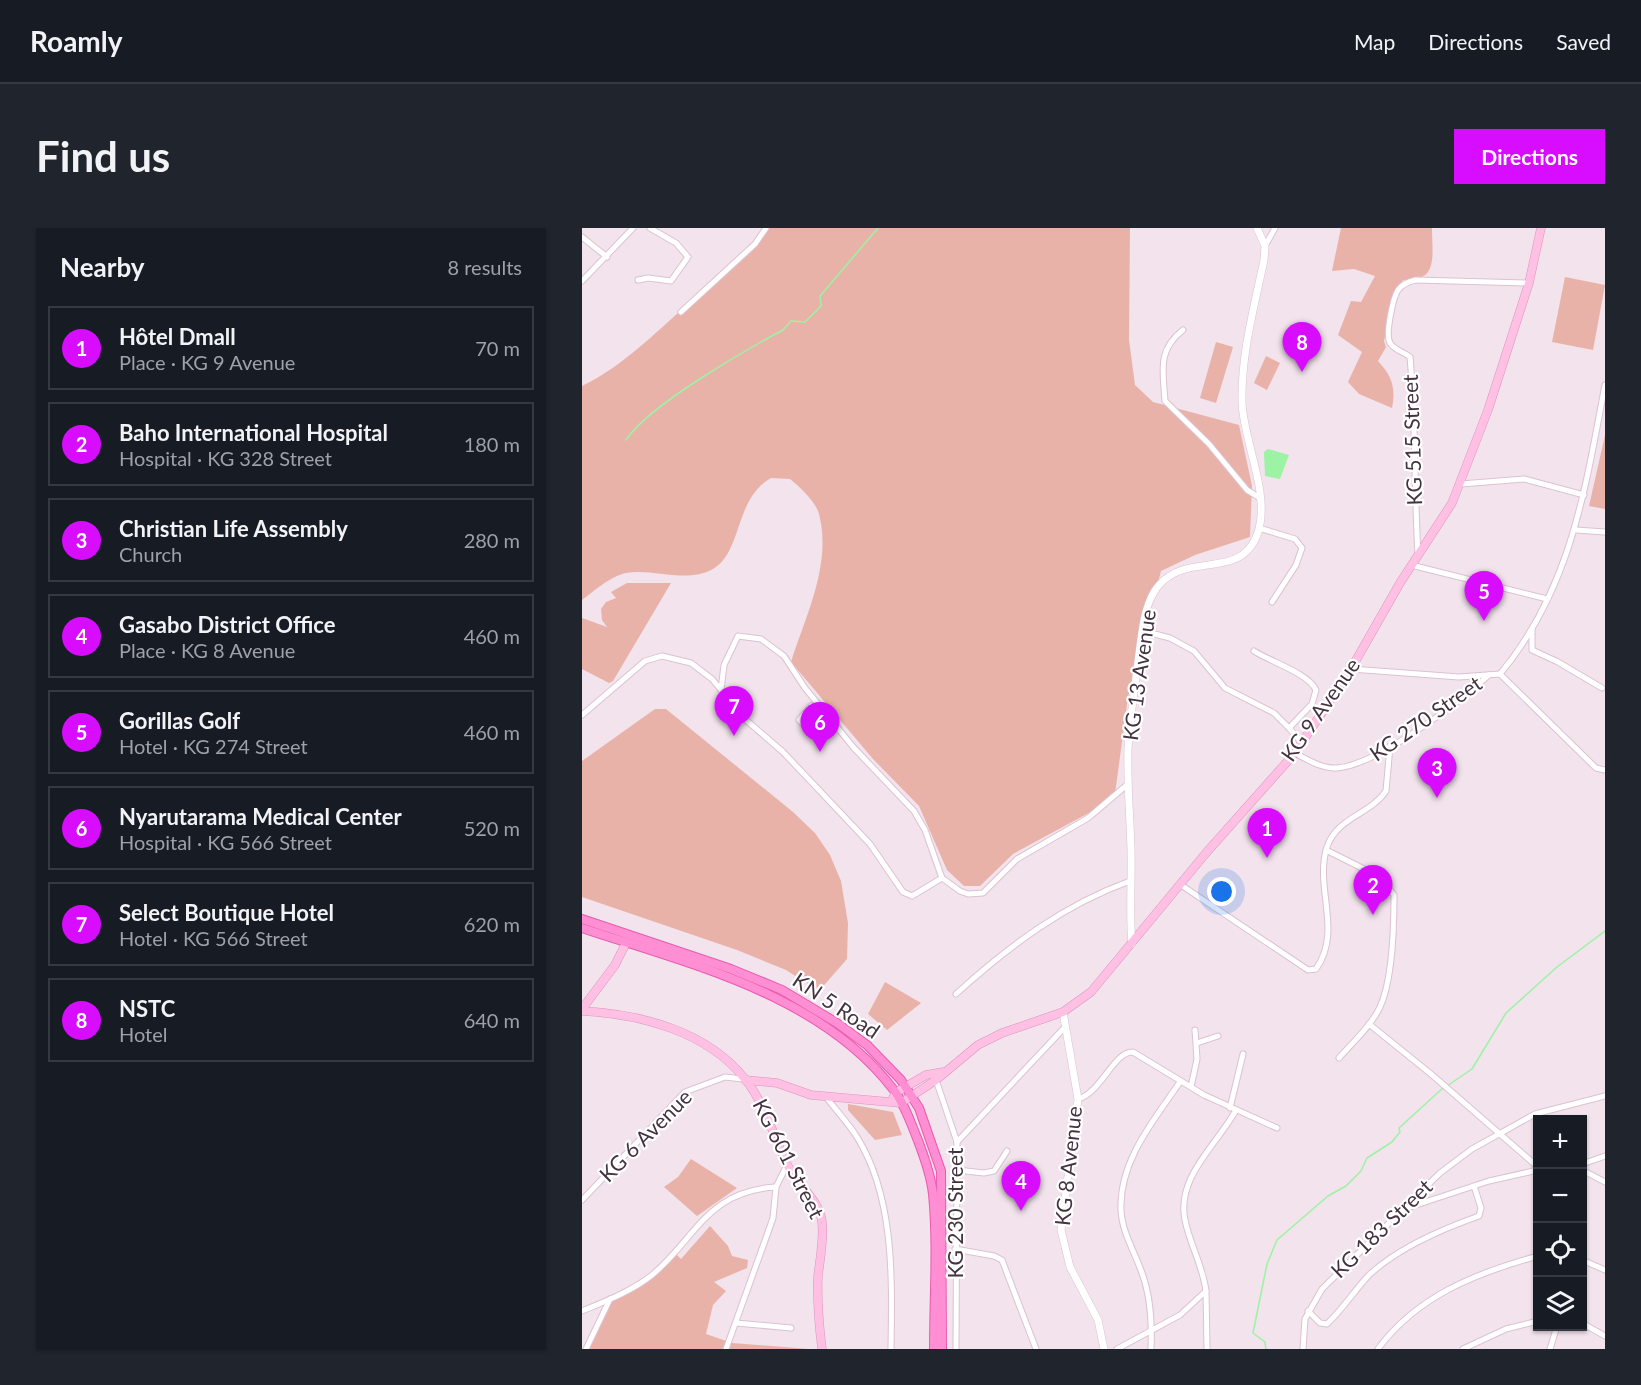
<!DOCTYPE html>
<html lang="en">
<head>
<meta charset="utf-8">
<style>
	:root { --surface:#171b24; --page:#20242c; --text:#f1f3f6; --muted:#9ea1a6; --line:#363941; --accent:#d80dff }
	body { margin:0; font-family:Lato,sans-serif; background:var(--page); color:var(--text) }
	.controls { position:absolute; right:18px; bottom:18px; display:grid; overflow:hidden; border-radius:0px; box-shadow:0 2px 4px #0004 }
	.controls button { width:54px; height:54px; display:grid; place-items:center; padding:0; border:0; border-bottom:2px solid var(--line); background:var(--surface); color:var(--text); font:30px sans-serif }
	.you { position:absolute; left:640px; top:664px; width:21px; height:21px; margin:-15px; border:4px solid #fff; border-radius:50%; background:#1a73e8; box-shadow:0 0 0 9px #1a73e833 }
	.badge { display:grid; place-items:center; width:39px; height:39px; border-radius:50%; background:var(--accent); color:#fff; font-size:20px; font-weight:700 }
	.pin { position:absolute; translate:-50% -50px; filter:drop-shadow(0 2px 3px #0008) }
	.pin::after { content:''; position:absolute; top:32px; width:21px; height:18px; background:inherit; clip-path:polygon(0 0,100% 0,50% 100%) }
	.list { margin:0; padding:0; list-style:none }
	h2 { display:flex; justify-content:space-between; align-items:center; height:78px; margin:0; padding:0 24px; font-size:26px }
	h2 small { font-size:20px; font-weight:400; color:var(--muted) }
	.list li { display:grid; grid-template-columns:39px 1fr auto; gap:18px; align-items:center; box-sizing:border-box; height:84px; margin:0 12px 12px; padding:0 12px; border:2px solid var(--line); border-radius:0px }
	.list b { display:block; font-size:22px; white-space:nowrap }
	.list p { margin:0; font-size:20px; white-space:nowrap; color:var(--muted) }
	.list em { font-size:20px; font-style:normal; color:var(--muted) }
	.icon { flex:none; width:33px; height:33px; fill:none; stroke:currentColor; stroke-width:2; stroke-linecap:round; stroke-linejoin:round }
	.map { position:relative; flex:none; width:1023px; height:1121px; overflow:hidden; border-radius:0px }
	header { display:flex; align-items:center; gap:36px; box-sizing:border-box; height:84px; padding:0 30px; background:var(--surface); border-bottom:2px solid var(--line) }
	header strong { font-size:28px }
	nav { display:flex; gap:33px; margin-inline-start:auto; font-size:21px }
	.intro { display:flex; align-items:center; justify-content:space-between; box-sizing:border-box; height:144px; padding:0 36px }
	h1 { margin:0; font-size:42px }
	.button { padding:15px 27px; border-radius:0px; background:var(--accent); color:#fff; font-size:21px; font-weight:700 }
	main { display:flex; gap:36px; padding:0 36px }
	aside { flex:1; background:var(--surface); border-radius:0px; box-shadow:0 2px 4px #0004 }
	.map>svg:first-child { display:block }
	.green { fill:#e9b2a9 }
	.water { fill:#9bf3a3 }
	.lines { fill:none; stroke-linecap:round; stroke-linejoin:round }
	.stream { stroke:#9bf3a3; stroke-width:1.5 }
	.minor-casing { stroke:#dcc2d3; stroke-width:7 }
	.tertiary-casing { stroke:#dcc2d3; stroke-width:8 }
	.secondary-casing { stroke:#db94bd; stroke-width:9 }
	.primary-casing { stroke:#e95ab1; stroke-width:10 }
	.minor { stroke:#fff; stroke-width:5 }
	.tertiary { stroke:#fff; stroke-width:7 }
	.secondary { stroke:#ffc0e3; stroke-width:8 }
	.primary { stroke:#ff8fd2; stroke-width:8 }
	.labels { text-anchor:middle; stroke-width:4.5; stroke-linejoin:round; paint-order:stroke }
	.street-label { font-size:21px; fill:#44333f; stroke:#fff }
</style>
</head>
<body>
<header>
<strong>Roamly</strong>
<nav><a>Map</a><a>Directions</a><a>Saved</a></nav>
</header>
<div class="intro"><h1>Find us</h1><a class="button">Directions</a></div>
<main>
<aside>
<h2>Nearby<small>8 results</small></h2>
<ul class="list">
<li><span class="badge">1</span><div><b>Hôtel Dmall</b><p>Place · KG 9 Avenue</p></div><em>70 m</em></li>
<li><span class="badge">2</span><div><b>Baho International Hospital</b><p>Hospital · KG 328 Street</p></div><em>180 m</em></li>
<li><span class="badge">3</span><div><b>Christian Life Assembly</b><p>Church</p></div><em>280 m</em></li>
<li><span class="badge">4</span><div><b>Gasabo District Office</b><p>Place · KG 8 Avenue</p></div><em>460 m</em></li>
<li><span class="badge">5</span><div><b>Gorillas Golf</b><p>Hotel · KG 274 Street</p></div><em>460 m</em></li>
<li><span class="badge">6</span><div><b>Nyarutarama Medical Center</b><p>Hospital · KG 566 Street</p></div><em>520 m</em></li>
<li><span class="badge">7</span><div><b>Select Boutique Hotel</b><p>Hotel · KG 566 Street</p></div><em>620 m</em></li>
<li><span class="badge">8</span><div><b>NSTC</b><p>Hotel</p></div><em>640 m</em></li>
</ul>
</aside>
<div class="map">
<svg width="1023" height="1121" viewBox="0 0 1023 1121">
	<rect width="100%" height="100%" fill="#f2e3ec"/>
	<g class="green">
		<path d="M181,0H548L547,112L553,157L571,174L657,197L670,258L668,309L613,327L579,343L546,469L533,566L514,581L431,626L398,658H382L365,642L337,578L291,531L209,434C224,387 250,336 237,286C234,274 218,259 208,251L189,250C152,271 161,323 131,341C104,356 72,340 44,345C29,348 12,363 0,372V158C40,139 73,105 106,76C132,53 162,29 181,0Z"/>
		<path d="M759,0H850C850,28 857,54 821,52L812,65L802,113L804,119L796,133C810,148 814,160 810,180L777,166L766,154L780,124L756,107L769,73L779,74L793,48L772,41L750,43Z"/>
		<polygon points="983,49 1023,57 1011,122 970,114"/>
		<polygon points="634,114 651,119 634,175 618,170"/>
		<polygon points="684,128 698,135 685,162 672,155"/>
		<polygon points="1023,207 1023,281 1007,278"/>
		<polygon points="45,355 89,355 31,453 27,455 0,441 0,390 25,399 20,392 19,381 24,374 34,370 29,364"/>
		<polygon points="73,481 84,481 211,584 233,605 248,627 259,653 266,695 265,731 237,763 204,742 155,722 0,669 0,533"/>
		<polygon points="303,754 339,775 305,802 286,786"/>
		<polygon points="266,876 311,884 320,907 293,912 266,882"/>
		<polygon points="109,931 155,960 115,988 82,959 96,949"/>
		<polygon points="128,998 146,1018 150,1028 166,1032 165,1040 132,1054 144,1063 131,1077 124,1106 150,1115 227,1121 9,1121 5,1119 28,1071 59,1055 92,1024 99,1031"/>
	</g>
	<polygon class="water" points="686,221 707,227 698,251 683,248 682,224"/>
	<g class="lines">
		<g class="stream">
			<path d="M44,212C66,178 163,122 201,102L209,93L223,94L239,78L238,68L296,0"/>
			<polyline points="865,858 890,841 924,785 975,739 1023,703"/>
			<polyline points="684,1121 683,1114 671,1105 685,1036 695,1012 746,968 764,958 779,943 785,930 810,914 818,904 817,900 861,860"/>
		</g>
		<defs>
			<g id="minor">
				<polyline points="0,9 25,29"/>
				<polyline points="683,18 693,0"/>
				<polyline points="56,52 66,50 89,53 106,29 94,15 68,0"/>
				<polyline points="0,53 51,0"/>
				<polyline points="99,84 173,16 184,0"/>
				<path d="M601,102C575,122 581,143 583,173L627,216L665,262L678,270"/>
				<polyline points="879,256 942,251 1002,267"/>
				<polyline points="677,300 713,311 720,320 714,337 690,374"/>
				<polyline points="994,302 1023,304"/>
				<path d="M836,326C832,260 834,194 828,129C822,124 812,122 808,115C803,106 811,70 816,62C820,56 826,54 833,52L947,55"/>
				<polyline points="829,337 965,371"/>
				<polyline points="950,401 950,422 976,434 1020,460"/>
				<path d="M561,403L588,410L612,423L643,460L692,485L707,500L730,476L734,462C726,445 689,434 672,423"/>
				<polyline points="769,441 877,449 918,446 1014,540 1023,542"/>
				<path d="M918,446C989,361 1003,262 1023,157"/>
				<polyline points="139,462 142,437 156,408 179,411 202,428 223,460 272,520 332,583 343,602 360,650 378,663 386,666 401,665 435,631 506,590 546,556"/>
				<polyline points="0,487 63,433 80,428 109,435 130,451 164,492 201,524 288,616 321,664 330,668 360,650"/>
				<polyline points="707,500 720,515"/>
				<polyline points="228,503 217,492 229,478"/>
				<path d="M713,525C726,532 740,541 755,540C795,537 876,475 907,447"/>
				<path d="M744,622L798,649L812,667C812,698 811,751 798,779C789,798 771,814 757,830"/>
				<path d="M599,657L726,742L734,741C761,703 732,659 745,619C755,589 788,587 804,563L808,518"/>
				<path d="M374,766C426,719 481,677 548,653"/>
				<polyline points="787,796 849,846 956,939"/>
				<polyline points="615,815 636,808"/>
				<polyline points="354,852 375,914 374,1121"/>
				<polyline points="609,859 615,831 613,802"/>
				<path d="M244,869C254,882 266,895 275,909C313,970 310,1052 309,1121"/>
				<path d="M496,871C519,865 532,823 551,824L622,867L695,900"/>
				<polyline points="648,880 661,826"/>
				<polyline points="375,914 483,799"/>
				<polyline points="1000,936 1023,928"/>
				<polyline points="375,942 402,945 412,943 425,923"/>
				<polyline points="1000,942 1023,954"/>
				<polyline points="0,972 103,864 143,849 161,851"/>
				<polyline points="825,980 907,953 956,942"/>
				<polyline points="373,1021 412,1028 420,1032 454,1121"/>
				<polyline points="1000,1032 1023,1042"/>
				<polyline points="624,1063 625,1121"/>
				<path d="M0,1083C24,1073 50,1063 70,1047C115,1009 125,963 194,959"/>
				<path d="M726,1083L738,1095L745,1096C761,1081 772,1063 787,1047C816,1020 860,1001 897,988L899,980L892,958"/>
				<polyline points="154,1095 209,1100"/>
				<polyline points="1000,1095 1023,1108"/>
				<polyline points="4,1121 28,1071"/>
				<polyline points="144,1121 185,1007 191,990 194,959 205,937"/>
				<path d="M535,1121L598,1087L624,1063C621,1038 608,1017 603,992C594,949 635,917 654,882"/>
				<path d="M569,1121C570,1096 569,1071 561,1048C554,1026 540,1005 539,982C537,933 572,892 598,854"/>
				<polyline points="721,1121 723,1091 740,1061 858,945 890,921 953,886 1023,868"/>
				<path d="M796,1121C835,1068 894,1045 956,1028"/>
				<polyline points="881,1121 924,1101 956,1093"/>
				<polyline points="968,1121 975,1098"/>
			</g>
			<g id="tertiary">
				<path d="M550,716C547,684 550,653 549,621C548,588 545,554 546,521C548,489 553,458 557,426C560,404 562,374 577,357C607,322 662,355 677,301C687,264 662,214 660,175C659,126 672,80 682,32L683,18L675,0"/>
				<polyline points="481,784 496,871 479,1002 488,1039 516,1092 522,1121"/>
			</g>
			<g id="secondary">
				<polyline points="0,781 33,737 44,715"/>
				<path d="M0,783C58,786 125,803 163,851C184,877 192,911 207,940C217,958 238,973 240,994C242,1012 238,1031 236,1048C235,1073 237,1097 240,1121"/>
				<polyline points="163,852 195,855 229,867 319,875 354,852 396,817 420,805 481,784 509,764 624,625 713,525 769,441 818,355 870,275 906,182 947,55 959,0"/>
				<polyline points="311,870 313,865 344,847 361,844"/>
			</g>
			<g id="primary">
				<polyline points="0,691 149,741 200,762 255,795 285,817 319,852 337,880 359,943 360,1121"/>
				<path d="M0,700C108,736 238,766 311,861C322,875 328,893 335,910C342,928 349,947 351,966C356,1017 352,1070 352,1121"/>
			</g>
		</defs>
		<use href="#minor" class="minor-casing"/>
		<use href="#tertiary" class="tertiary-casing"/>
		<use href="#secondary" class="secondary-casing"/>
		<use href="#primary" class="primary-casing"/>
		<use href="#minor" class="minor"/>
		<use href="#tertiary" class="tertiary"/>
		<use href="#secondary" class="secondary"/>
		<use href="#primary" class="primary"/>
	</g>
	<g class="labels">
		<g class="street-label">
			<text transform="translate(831 212) rotate(-92)" y="7">KG 515 Street</text>
			<text transform="translate(558 447) rotate(-82)" y="7">KG 13 Avenue</text>
			<text transform="translate(739 482) rotate(-55)" y="7">KG 9 Avenue</text>
			<text transform="translate(844 491) rotate(-35)" y="7">KG 270 Street</text>
			<text transform="translate(254 778) rotate(34)" y="7">KN 5 Road</text>
			<text transform="translate(64 908) rotate(-45)" y="7">KG 6 Avenue</text>
			<text transform="translate(206 931) rotate(63)" y="7">KG 601 Street</text>
			<text transform="translate(487 938) rotate(-84)" y="7">KG 8 Avenue</text>
			<text transform="translate(374 985) rotate(-90)" y="7">KG 230 Street</text>
			<text transform="translate(800 1001) rotate(-44)" y="7">KG 183 Street</text>
		</g>
	</g>
</svg>
<div class="controls">
<button>+</button>
<button>−</button>
<button><svg class="icon" aria-label="locate" viewBox="0 0 24 24"><circle cx="12" cy="12" r="6"/><path d="M12 2v4M12 18v4M2 12h4M18 12h4"/></svg></button>
<button><svg class="icon" aria-label="layers" viewBox="0 0 24 24"><path d="M12 4l9 5-9 5-9-5zM3 14l9 5 9-5"/></svg></button>
</div>
<div class="you"></div>
<div class="pin badge" style="left:685px;top:630px">1</div>
<div class="pin badge" style="left:791px;top:687px">2</div>
<div class="pin badge" style="left:855px;top:570px">3</div>
<div class="pin badge" style="left:439px;top:983px">4</div>
<div class="pin badge" style="left:902px;top:393px">5</div>
<div class="pin badge" style="left:238px;top:524px">6</div>
<div class="pin badge" style="left:152px;top:508px">7</div>
<div class="pin badge" style="left:720px;top:144px">8</div>
</div>
</main>
</body>
</html>
